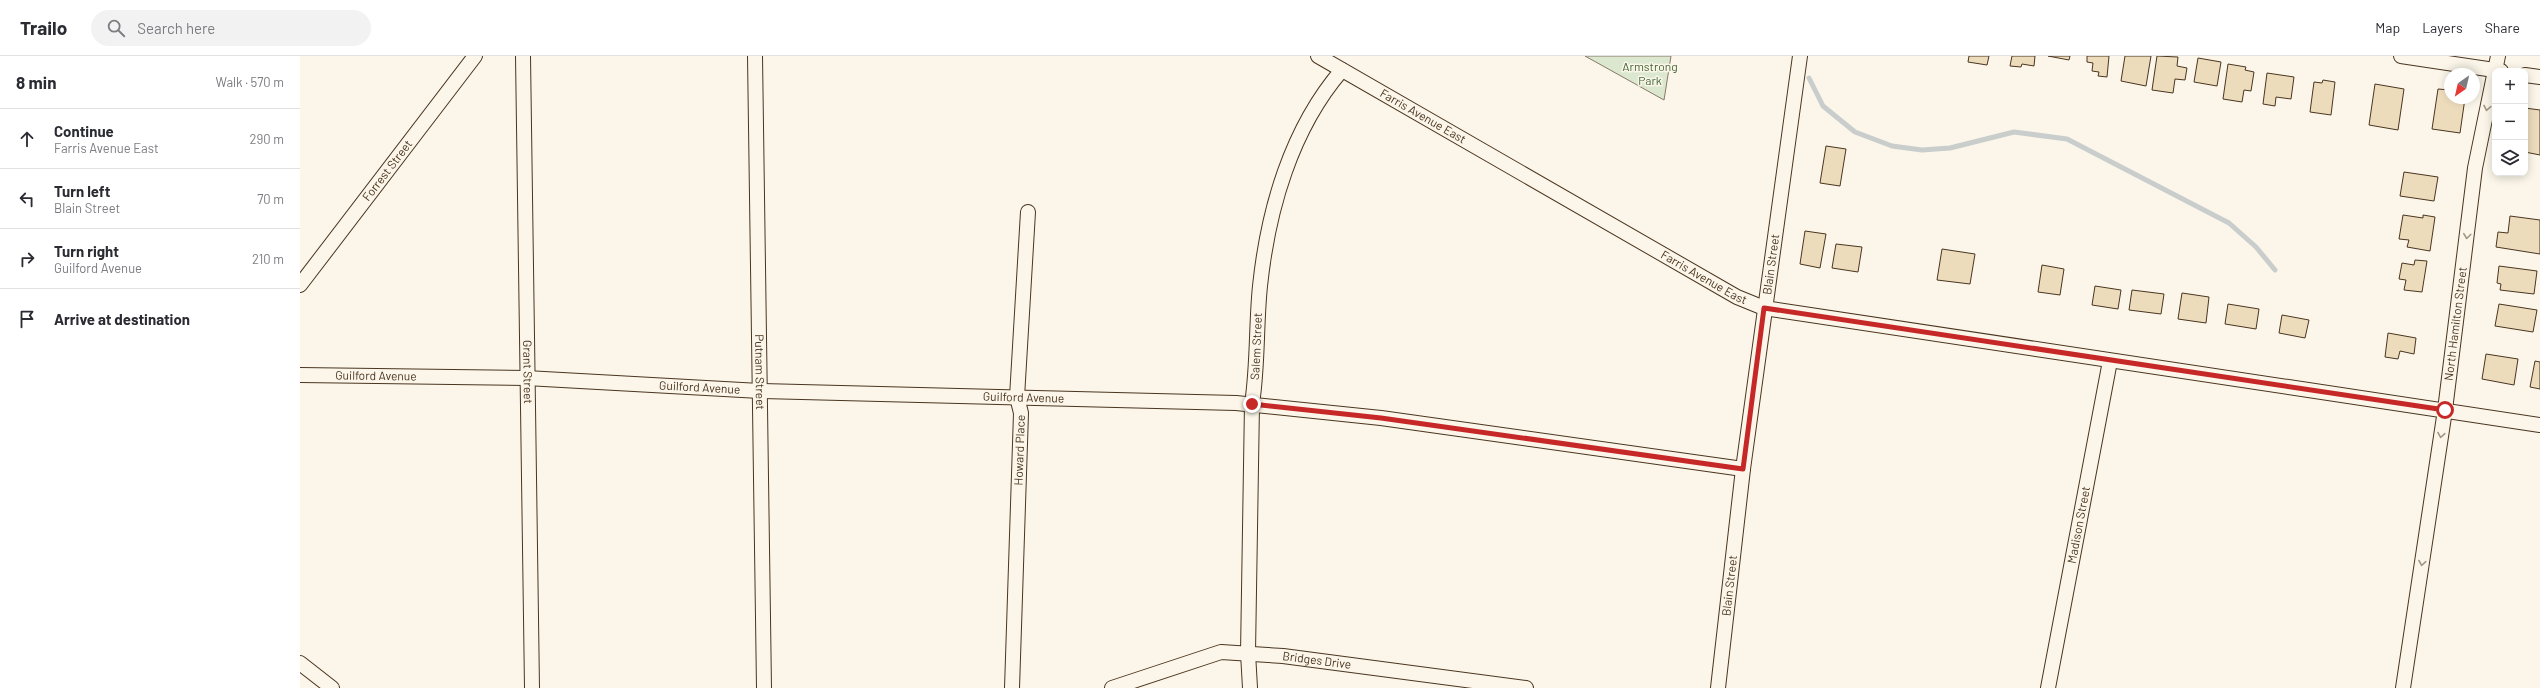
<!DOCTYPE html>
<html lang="en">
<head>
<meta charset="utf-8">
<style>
	:root { --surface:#fff; --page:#f2f2f3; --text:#2b2b33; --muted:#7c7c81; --line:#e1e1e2 }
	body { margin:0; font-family:Barlow,sans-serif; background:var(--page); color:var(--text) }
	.controls { position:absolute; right:12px; top:12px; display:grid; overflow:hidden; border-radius:8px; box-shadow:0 2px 10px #0003 }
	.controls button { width:36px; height:36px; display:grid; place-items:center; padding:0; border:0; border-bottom:1px solid var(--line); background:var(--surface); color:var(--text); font:20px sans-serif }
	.compass { position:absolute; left:2144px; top:12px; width:36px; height:36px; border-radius:50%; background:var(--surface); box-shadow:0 2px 10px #0003; rotate:214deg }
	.stop { position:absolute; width:12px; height:12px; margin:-9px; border:3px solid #c62828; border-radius:50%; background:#fff }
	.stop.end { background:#c62828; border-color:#fff; box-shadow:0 1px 4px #0008 }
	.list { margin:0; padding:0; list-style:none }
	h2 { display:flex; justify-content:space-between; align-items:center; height:52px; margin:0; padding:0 16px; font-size:17px }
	h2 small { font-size:13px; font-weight:400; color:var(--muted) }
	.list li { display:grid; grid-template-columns:26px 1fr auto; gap:12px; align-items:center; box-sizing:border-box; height:60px; padding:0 16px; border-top:1px solid var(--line) }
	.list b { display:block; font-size:15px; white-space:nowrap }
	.list p { margin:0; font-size:13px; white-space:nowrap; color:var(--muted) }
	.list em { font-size:13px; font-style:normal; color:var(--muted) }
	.icon { flex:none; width:22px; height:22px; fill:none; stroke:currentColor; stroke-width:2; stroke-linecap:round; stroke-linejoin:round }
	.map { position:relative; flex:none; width:2240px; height:632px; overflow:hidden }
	header { display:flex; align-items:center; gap:24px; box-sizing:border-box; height:56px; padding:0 20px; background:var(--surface); border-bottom:1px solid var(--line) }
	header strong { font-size:19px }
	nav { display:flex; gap:22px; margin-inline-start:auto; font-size:14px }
	.search { width:280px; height:36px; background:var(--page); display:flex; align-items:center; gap:10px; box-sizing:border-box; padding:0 14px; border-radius:22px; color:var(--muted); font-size:15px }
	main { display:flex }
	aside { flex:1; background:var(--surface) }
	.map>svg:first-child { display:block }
	.green { fill:#dce7d0; stroke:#887966 }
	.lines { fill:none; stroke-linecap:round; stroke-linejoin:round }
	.stream { stroke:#c9cecd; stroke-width:5 }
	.building { fill:#ecdcbc; stroke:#4a3520 }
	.street-casing { stroke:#4a3520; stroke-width:16 }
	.street { stroke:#fbf6e9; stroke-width:14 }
	.oneway { stroke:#a29684 }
	.route { stroke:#c62828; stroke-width:5 }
	.labels { text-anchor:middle; stroke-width:3; stroke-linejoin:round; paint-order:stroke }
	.park-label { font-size:12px; fill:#436837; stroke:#fbf6e9 }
	.street-label { font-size:12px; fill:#4a3520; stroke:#fbf6e9 }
</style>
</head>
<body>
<header>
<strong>Trailo</strong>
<div class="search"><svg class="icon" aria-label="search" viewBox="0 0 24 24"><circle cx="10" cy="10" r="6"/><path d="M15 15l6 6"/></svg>Search here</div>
<nav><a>Map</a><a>Layers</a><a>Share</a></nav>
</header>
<main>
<aside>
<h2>8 min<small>Walk · 570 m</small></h2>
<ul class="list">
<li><svg class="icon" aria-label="ahead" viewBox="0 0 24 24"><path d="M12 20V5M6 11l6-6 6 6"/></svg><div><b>Continue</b><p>Farris Avenue East</p></div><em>290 m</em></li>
<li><svg class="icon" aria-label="left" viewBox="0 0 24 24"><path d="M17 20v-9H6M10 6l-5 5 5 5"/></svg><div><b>Turn left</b><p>Blain Street</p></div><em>70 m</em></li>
<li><svg class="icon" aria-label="right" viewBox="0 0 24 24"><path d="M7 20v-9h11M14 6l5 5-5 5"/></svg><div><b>Turn right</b><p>Guilford Avenue</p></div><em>210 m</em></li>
<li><svg class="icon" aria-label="arrive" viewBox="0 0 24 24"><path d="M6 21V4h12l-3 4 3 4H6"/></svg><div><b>Arrive at destination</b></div></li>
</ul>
</aside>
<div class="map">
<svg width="2240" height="632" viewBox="0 0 2240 632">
	<rect width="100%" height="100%" fill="#fbf6e9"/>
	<polygon class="green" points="1285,0 1371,0 1364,44"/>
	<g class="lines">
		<polyline class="stream" points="1509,22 1523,50 1555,76 1592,90 1622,94 1650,92 1714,76 1767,83 1929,167 1956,191 1975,214"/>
	</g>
	<g class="building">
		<polygon points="1669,0 1689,0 1687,9 1668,6"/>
		<polygon points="1712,0 1735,0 1734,10 1722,8 1721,11 1710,10"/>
		<polygon points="1748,0 1770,0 1769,4"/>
		<polygon points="1787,0 1809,0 1807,21 1798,20 1799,16 1792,15 1793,7 1787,6"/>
		<polygon points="1825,0 1851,0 1846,30 1821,25"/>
		<polygon points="1857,0 1878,1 1877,10 1887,12 1885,24 1875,23 1873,37 1852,34"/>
		<polygon points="1898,2 1921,6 1917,30 1894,26"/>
		<polygon points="1928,8 1946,11 1945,14 1954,16 1951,35 1944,34 1942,46 1923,43"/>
		<polygon points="1967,17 1994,21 1991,43 1976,41 1975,50 1963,48"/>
		<polygon points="2023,24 2035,26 2031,59 2010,56 2014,26 2022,27"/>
		<polygon points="2075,28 2104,33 2098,74 2069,69"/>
		<polygon points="2138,33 2150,34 2150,42 2165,42 2160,77 2132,73"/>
		<polygon points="2225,52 2240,54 2240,99 2225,96"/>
		<polygon points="1526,90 1546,93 1540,130 1520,127"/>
		<polygon points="2104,116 2138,121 2134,145 2100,140"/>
		<polygon points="2103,159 2123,162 2123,159 2135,161 2130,195 2107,191 2109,184 2099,183"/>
		<polygon points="2210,160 2240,164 2240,198 2196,191 2198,176 2208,177"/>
		<polygon points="1505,175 1526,178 1520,212 1500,208"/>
		<polygon points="1536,188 1562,191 1558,216 1532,212"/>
		<polygon points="1642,193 1675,198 1670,228 1637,224"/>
		<polygon points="2115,204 2127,205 2122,236 2104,234 2106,224 2099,223 2102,207 2114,209"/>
		<polygon points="1742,209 1764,213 1760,239 1738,236"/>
		<polygon points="2199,210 2237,215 2234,238 2200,234 2201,228 2197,227"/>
		<polygon points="1795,230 1821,234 1818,253 1792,249"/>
		<polygon points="1832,234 1864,238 1861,258 1829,254"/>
		<polygon points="1882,237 1909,241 1906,267 1878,263"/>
		<polygon points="1928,248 1959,253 1956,273 1925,268"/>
		<polygon points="2199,248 2237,254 2233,276 2195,270"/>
		<polygon points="1982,259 2009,264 2005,282 1979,277"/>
		<polygon points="2088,277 2116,282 2114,298 2100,295 2098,303 2085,301"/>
		<polygon points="2186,298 2218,303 2214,329 2182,323"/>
		<polygon points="2235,305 2240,306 2240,333 2230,331"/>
	</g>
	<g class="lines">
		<defs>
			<g id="street">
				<path id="s1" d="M223,0L232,632"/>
				<path id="s2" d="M455,0L464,632"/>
				<path id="s3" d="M1018,0L1437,241L1464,252L2240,369"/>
				<polyline points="2101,0 2201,15"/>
				<polyline points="2225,19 2240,21"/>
				<path id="s4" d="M0,229L175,0"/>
				<path id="s5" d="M0,319L226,322L460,335L936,347L1081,362L1443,413"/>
				<polyline points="0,607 32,632"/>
				<path id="s6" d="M712,632L721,357L717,341L728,156"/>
				<path id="s7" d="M812,632L921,596L983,600L1226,632"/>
				<path id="s8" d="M950,632L948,597L952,348C958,309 956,269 960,230C968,154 991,73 1042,14"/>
				<path id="s9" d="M1418,632L1443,413L1500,0"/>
				<path id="s10" d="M1748,632L1810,305"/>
				<path id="s11" d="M2103,632L2145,354L2175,112L2198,0"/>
			</g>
		</defs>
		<use href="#street" class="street-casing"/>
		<use href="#street" class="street"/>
	</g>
	<defs><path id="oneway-chevron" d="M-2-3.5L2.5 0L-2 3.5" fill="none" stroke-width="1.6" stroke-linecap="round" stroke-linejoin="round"/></defs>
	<g class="oneway">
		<use href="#oneway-chevron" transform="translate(2187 52) rotate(101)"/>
		<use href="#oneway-chevron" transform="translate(2167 180) rotate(97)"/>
		<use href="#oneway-chevron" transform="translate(2141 379) rotate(99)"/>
		<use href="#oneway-chevron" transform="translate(2122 507) rotate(99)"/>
	</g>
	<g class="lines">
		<polyline class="route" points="952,348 1081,362 1443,413 1464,252 2145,354"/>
	</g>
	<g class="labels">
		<g class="park-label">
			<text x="1350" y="15">Armstrong<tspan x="1350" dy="14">Park</tspan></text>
		</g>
		<g class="street-label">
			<text dy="4" stroke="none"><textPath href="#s3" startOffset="121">Farris Avenue East</textPath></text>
			<text dy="4" stroke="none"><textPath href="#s4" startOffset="144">Forrest Street</textPath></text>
			<text dy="4" stroke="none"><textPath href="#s9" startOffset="427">Blain Street</textPath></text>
			<text dy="4" stroke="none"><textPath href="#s3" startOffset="445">Farris Avenue East</textPath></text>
			<text dy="4" stroke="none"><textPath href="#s11" startOffset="368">North Hamilton Street</textPath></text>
			<text dy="4" stroke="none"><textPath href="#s8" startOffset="342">Salem Street</textPath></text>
			<text dy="4" stroke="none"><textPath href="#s1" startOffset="316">Grant Street</textPath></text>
			<text dy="4" stroke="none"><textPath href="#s2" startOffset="316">Putnam Street</textPath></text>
			<text dy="4" stroke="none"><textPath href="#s5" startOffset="76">Guilford Avenue</textPath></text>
			<text dy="4" stroke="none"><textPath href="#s5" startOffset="400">Guilford Avenue</textPath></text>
			<text dy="4" stroke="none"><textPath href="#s5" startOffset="724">Guilford Avenue</textPath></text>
			<text dy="4" stroke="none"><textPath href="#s6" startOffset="238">Howard Place</textPath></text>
			<text dy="4" stroke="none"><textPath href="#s10" startOffset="166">Madison Street</textPath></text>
			<text dy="4" stroke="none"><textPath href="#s9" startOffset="103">Blain Street</textPath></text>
			<text dy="4" stroke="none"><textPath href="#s7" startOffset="211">Bridges Drive</textPath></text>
		</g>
	</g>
</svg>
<div class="controls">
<button>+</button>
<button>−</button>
<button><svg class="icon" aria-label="layers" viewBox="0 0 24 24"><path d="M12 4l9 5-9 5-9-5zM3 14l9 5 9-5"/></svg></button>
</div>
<svg class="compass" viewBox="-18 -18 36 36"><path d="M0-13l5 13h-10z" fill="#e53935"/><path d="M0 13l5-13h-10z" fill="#7c7c81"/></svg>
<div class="stop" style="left:2145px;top:354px"></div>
<div class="stop end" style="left:952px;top:348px"></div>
</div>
</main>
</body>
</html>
